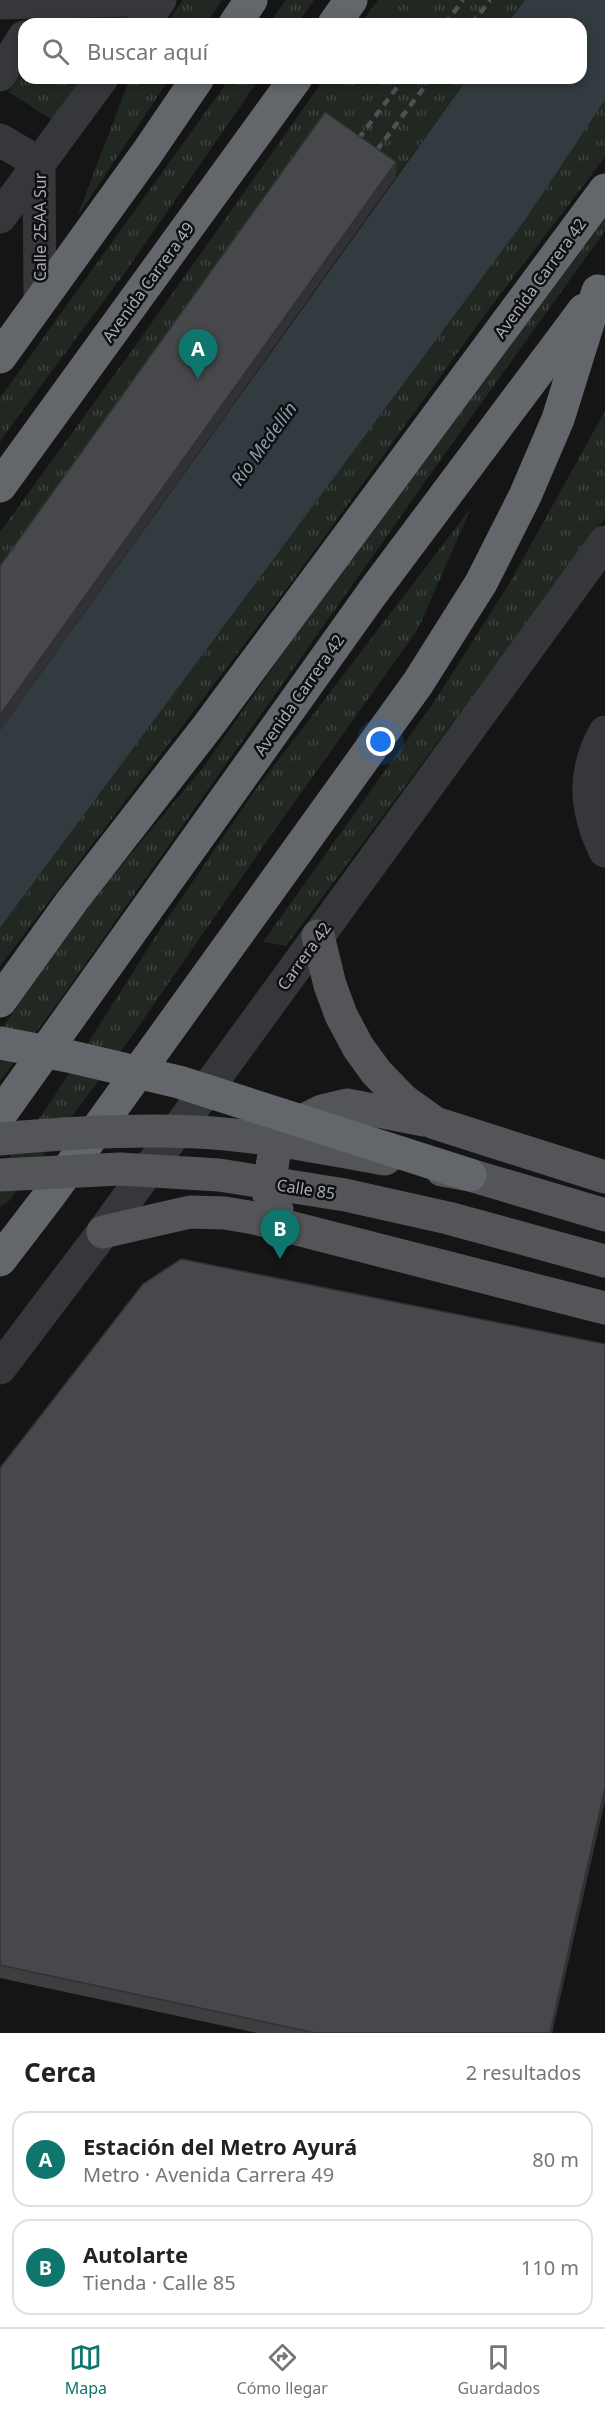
<!DOCTYPE html>
<html lang="es">
<head>
<meta charset="utf-8">
<style>
	:root { --surface:#fff; --page:#f2f2f2; --text:#222; --muted:#767676; --line:#e0e0e0; --accent:#0f766e }
	body { margin:0; font-family:"Noto Sans",sans-serif; background:var(--page); color:var(--text) }
	.you { position:absolute; left:381px; top:742px; width:21px; height:21px; margin:-15px; border:4px solid #fff; border-radius:50%; background:#1a73e8; box-shadow:0 0 0 9px #1a73e833 }
	.badge { display:grid; place-items:center; width:39px; height:39px; border-radius:50%; background:var(--accent); color:#fff; font-size:20px; font-weight:700 }
	.pin { position:absolute; translate:-50% -50px; filter:drop-shadow(0 2px 3px #0008) }
	.pin::after { content:''; position:absolute; top:32px; width:21px; height:18px; background:inherit; clip-path:polygon(0 0,100% 0,50% 100%) }
	.list { margin:0; padding:0; list-style:none }
	h2 { display:flex; justify-content:space-between; align-items:center; height:78px; margin:0; padding:0 24px; font-size:26px }
	h2 small { font-size:20px; font-weight:400; color:var(--muted) }
	.list li { display:grid; grid-template-columns:39px 1fr auto; gap:18px; align-items:center; box-sizing:border-box; height:96px; margin:0 12px 12px; padding:0 12px; border:2px solid var(--line); border-radius:18px }
	.list b { display:block; font-size:22px; white-space:nowrap }
	.list p { margin:0; font-size:20px; white-space:nowrap; color:var(--muted) }
	.list em { font-size:20px; font-style:normal; color:var(--muted) }
	.icon { flex:none; width:33px; height:33px; fill:none; stroke:currentColor; stroke-width:2; stroke-linecap:round; stroke-linejoin:round }
	.map { position:relative; flex:none; width:605px; height:2033px; overflow:hidden }
	.search { position:absolute; background:var(--surface); box-shadow:0 3px 9px #0003; left:18px; right:18px; top:18px; height:66px; display:flex; align-items:center; gap:15px; box-sizing:border-box; padding:0 21px; border-radius:18px; color:var(--muted); font-size:22px }
	.sheet { height:294px; background:var(--surface) }
	nav { display:flex; justify-content:space-around; align-items:center; box-sizing:border-box; height:84px; border-top:2px solid var(--line); background:var(--surface); font-size:16px; color:var(--muted) }
	nav a { display:grid; justify-items:center; gap:3px }
	nav .on { color:var(--accent) }
	.map>svg:first-child { display:block }
	.grass { fill:url(#grass-tufts) }
	.water { fill:#323b3f }
	.lines { fill:none; stroke-linecap:round; stroke-linejoin:round }
	.minor { stroke:#36373b; stroke-width:33 }
	.major { stroke:#535559; stroke-width:33 }
	.highway { stroke:#63666b; stroke-width:33 }
	.rail { stroke:#4f5255; stroke-width:4.5; stroke-dasharray:8 6; stroke-linecap:butt }
	.major-bridge { stroke:#535559; stroke-width:33 }
	.highway-bridge { stroke:#63666b; stroke-width:33 }
	.wall { fill:#3d3e40 }
	.shaded-wall { fill:#323234 }
	.building { fill:#47484b; stroke:#323234; stroke-width:1.5 }
	.labels { text-anchor:middle; stroke-width:5; stroke-linejoin:round; paint-order:stroke }
	.street-label { font-size:16px; fill:#a8aeb5; stroke:#101011 }
	.water-label { font-size:18px; font-style:italic; fill:#839eac; stroke:#101011 }
</style>
</head>
<body>
<div class="map">
<svg width="605" height="2033" viewBox="0 0 605 2033">
	<defs>
		<pattern id="grass-tufts" width="24" height="20" patternUnits="userSpaceOnUse" patternTransform="scale(1.5)"><rect width="24" height="20" fill="#212822"/><path d="M3 7l-1-3M5 7V3M7 7l1-3M15 17l-1-3M17 17v-4M19 17l1-3" fill="none" stroke="#3e4540"/></pattern>
	</defs>
	<rect width="100%" height="100%" fill="#151516"/>
	<g class="grass">
		<polygon points="69,0 138,0 123,24 53,24"/>
		<polygon points="183,0 222,0 206,24 166,24"/>
		<polygon points="286,0 314,0 297,24 269,24"/>
		<polygon points="378,0 525,0 507,24 361,24"/>
		<polygon points="24,69 24,78 88,78 58,124 9,92"/>
		<polygon points="130,78 170,78 77,217"/>
		<polygon points="230,78 260,78 126,271 0,441 0,398"/>
		<polygon points="325,78 468,78 396,177 326,128 0,581 0,532 133,349"/>
		<polygon points="605,100 605,157 487,312 291,583 0,966 0,928 525,220"/>
		<polygon points="605,204 605,231 449,448 64,994 0,1081 0,1031 21,1000 100,891 205,765 281,656"/>
		<polygon points="605,411 605,518 286,946 263,942 436,699 509,584"/>
		<polygon points="471,508 418,629 274,831 134,1033 9,1201 0,1207 0,1170 46,1109 161,928 256,789"/>
	</g>
	<polygon class="water" points="525,0 605,0 605,100 525,220 0,928 0,730 468,78 581,78 581,24 507,24"/>
	<g class="lines">
		<g class="minor">
			<polyline points="0,3 125,0"/>
			<polyline points="142,24 160,0"/>
			<polyline points="0,75 24,37"/>
			<polyline points="0,140 39,163 40,301"/>
			<polyline points="0,217 102,78"/>
			<path d="M605,732C582,773 585,809 605,851"/>
			<polyline points="0,1368 103,1232 605,542"/>
		</g>
		<g class="major">
			<polyline points="318,936 330,985 341,1015 358,1047 376,1072 403,1100 435,1123 605,1177"/>
			<polyline points="277,1210 268,1192 274,1154 292,1126 322,1111 347,1105 424,1120"/>
			<polyline points="103,1232 190,1212 225,1213 254,1218 605,1308"/>
		</g>
		<g class="highway">
			<polyline points="235,24 251,0"/>
			<polyline points="334,24 351,0"/>
			<polyline points="0,357 147,153 198,78"/>
			<polyline points="0,486 296,78"/>
			<polyline points="0,1001 72,901 208,726 605,190"/>
			<polyline points="0,1115 373,592 584,310"/>
			<polyline points="0,1260 49,1196 418,683 481,583 525,496 558,419 598,291"/>
		</g>
		<g class="rail">
			<polyline points="445,24 463,0"/>
			<polyline points="472,24 490,0"/>
			<polyline points="350,150 404,78"/>
			<polyline points="368,162 431,78"/>
		</g>
		<g class="major-bridge">
			<path d="M0,1139C65,1133 131,1129 196,1132C259,1135 323,1148 385,1159"/>
			<polyline points="442,1170 470,1175 605,1215"/>
			<polyline points="0,1175 120,1169 219,1175 345,1195 448,1218 605,1261"/>
		</g>
		<polyline class="highway-bridge" points="0,1043 68,1056 179,1082 470,1175"/>
	</g>
	<polygon class="wall" points="0,1468 605,1800 552,2033 257,2033 0,1978"/>
	<g class="shaded-wall">
		<polygon points="396,162 396,177 0,730 0,715"/>
		<polygon points="605,1788 605,1800 552,2033 550,2033"/>
	</g>
	<g class="building">
		<polygon points="325,112 396,162 0,715 0,566"/>
		<polygon points="181,1259 605,1344 605,1788 550,2033 316,2033 0,1965 0,1468 143,1284"/>
	</g>
	<g class="labels">
		<g class="street-label">
			<text transform="translate(40 227) rotate(-90)" y="6">Calle 25AA Sur</text>
			<text transform="translate(540 278) rotate(-54)" y="6">Avenida Carrera 42</text>
			<text transform="translate(148 282) rotate(-54)" y="6">Avenida Carrera 49</text>
			<text transform="translate(299 695) rotate(-55)" y="6">Avenida Carrera 42</text>
			<text transform="translate(304 956) rotate(-54)" y="6">Carrera 42</text>
			<text transform="translate(306 1189) rotate(9)" y="6">Calle 85</text>
		</g>
		<g class="water-label">
			<text transform="translate(264 444) rotate(-54)" y="6">Río Medellín</text>
		</g>
	</g>
</svg>
<div class="you"></div>
<div class="pin badge" style="left:198px;top:379px">A</div>
<div class="pin badge" style="left:280px;top:1259px">B</div>
<div class="search"><svg class="icon" aria-label="search" viewBox="0 0 24 24"><circle cx="10" cy="10" r="6"/><path d="M15 15l6 6"/></svg>Buscar aquí</div>
</div>
<section class="sheet">
<h2>Cerca<small>2 resultados</small></h2>
<ul class="list">
<li><span class="badge">A</span><div><b>Estación del Metro Ayurá</b><p>Metro · Avenida Carrera 49</p></div><em>80 m</em></li>
<li><span class="badge">B</span><div><b>Autolarte</b><p>Tienda · Calle 85</p></div><em>110 m</em></li>
</ul>
</section>
<nav>
<a class="on"><svg class="icon" aria-label="map" viewBox="0 0 24 24"><path d="M3 6l6-2 6 2 6-2v14l-6 2-6-2-6 2zM9 4v14M15 6v14"/></svg>Mapa</a>
<a><svg class="icon" aria-label="directions" viewBox="0 0 24 24"><path d="M12 3l9 9-9 9-9-9zM9 14v-3h6M13 9l2 2-2 2"/></svg>Cómo llegar</a>
<a><svg class="icon" aria-label="saved" viewBox="0 0 24 24"><path d="M7 4h10v16l-5-4-5 4z"/></svg>Guardados</a>
</nav>
</body>
</html>
